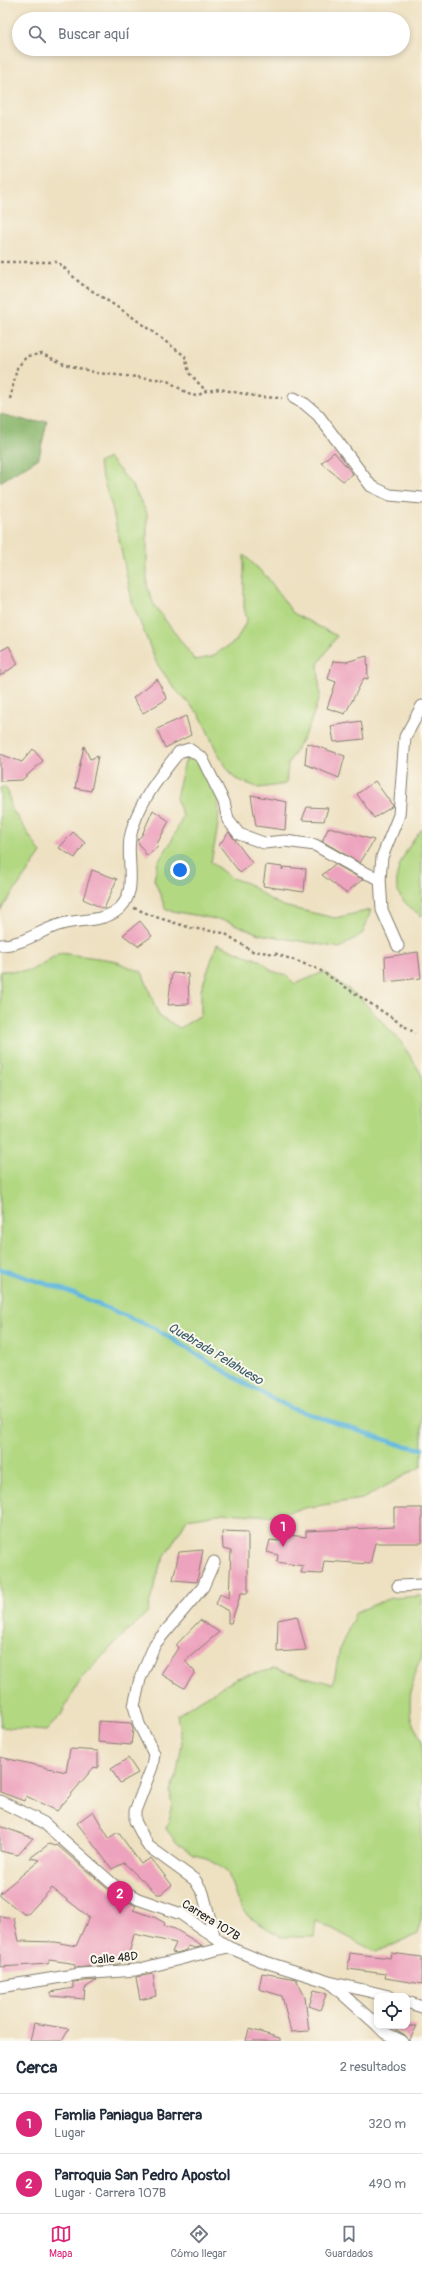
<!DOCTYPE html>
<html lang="es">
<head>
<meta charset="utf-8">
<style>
	:root { --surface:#fff; --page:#f6f6f7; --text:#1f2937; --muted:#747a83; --line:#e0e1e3; --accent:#db2777 }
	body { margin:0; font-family:Pangolin,sans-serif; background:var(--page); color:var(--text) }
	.controls { position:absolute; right:12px; bottom:12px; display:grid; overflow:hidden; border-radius:8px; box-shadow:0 2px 6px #0003 }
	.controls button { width:36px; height:36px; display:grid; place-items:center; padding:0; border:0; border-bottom:1px solid var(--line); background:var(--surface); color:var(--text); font:20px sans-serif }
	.you { position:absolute; left:180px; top:870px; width:14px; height:14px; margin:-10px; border:3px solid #fff; border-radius:50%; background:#1a73e8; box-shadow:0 0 0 6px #1a73e833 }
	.badge { display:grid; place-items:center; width:26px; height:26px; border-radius:50%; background:var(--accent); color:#fff; font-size:13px; font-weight:700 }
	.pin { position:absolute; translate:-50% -33px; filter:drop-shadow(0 1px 2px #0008) }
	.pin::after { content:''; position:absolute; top:21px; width:14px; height:12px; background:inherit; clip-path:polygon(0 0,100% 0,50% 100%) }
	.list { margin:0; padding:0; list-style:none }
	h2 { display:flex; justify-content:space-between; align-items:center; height:52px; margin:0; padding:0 16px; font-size:17px }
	h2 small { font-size:13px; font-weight:400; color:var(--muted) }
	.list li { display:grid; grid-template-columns:26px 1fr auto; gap:12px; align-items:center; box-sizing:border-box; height:60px; padding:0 16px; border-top:1px solid var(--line) }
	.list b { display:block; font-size:15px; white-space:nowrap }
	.list p { margin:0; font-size:13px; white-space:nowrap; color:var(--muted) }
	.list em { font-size:13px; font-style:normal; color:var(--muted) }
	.icon { flex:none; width:22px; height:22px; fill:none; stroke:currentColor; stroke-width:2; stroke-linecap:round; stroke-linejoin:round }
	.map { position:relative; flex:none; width:422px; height:2041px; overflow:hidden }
	.search { position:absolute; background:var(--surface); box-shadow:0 2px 6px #0003; left:12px; right:12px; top:12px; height:44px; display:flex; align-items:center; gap:10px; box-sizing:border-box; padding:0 14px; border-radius:22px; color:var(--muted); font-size:15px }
	.sheet { height:172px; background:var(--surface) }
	nav { display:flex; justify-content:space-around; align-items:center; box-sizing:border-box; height:56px; border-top:1px solid var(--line); background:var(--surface); font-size:11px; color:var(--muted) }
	nav a { display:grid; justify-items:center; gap:2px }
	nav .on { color:var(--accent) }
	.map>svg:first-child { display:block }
	.green { fill:#b2d882; stroke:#677a4f }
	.forest { fill:#8db870; stroke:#546a46 }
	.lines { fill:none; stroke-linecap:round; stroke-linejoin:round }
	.stream { stroke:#60b7dd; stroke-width:4.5 }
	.building { fill:#eda3bd }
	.street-casing { stroke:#857e6f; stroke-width:13 }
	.path { stroke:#857e6f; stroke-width:2.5; stroke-dasharray:3 3; stroke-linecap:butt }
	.street { stroke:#fff; stroke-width:11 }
	.labels { text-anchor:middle; stroke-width:4; stroke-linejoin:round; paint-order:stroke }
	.street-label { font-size:12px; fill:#1c1c1c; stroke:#fbf7ec }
	.water-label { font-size:13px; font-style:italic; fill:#375a69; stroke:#fbf7ec }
</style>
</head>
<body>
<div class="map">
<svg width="422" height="2041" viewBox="0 0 422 2041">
	<rect width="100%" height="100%" fill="#fbf7ec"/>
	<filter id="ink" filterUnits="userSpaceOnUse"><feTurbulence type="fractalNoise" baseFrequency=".025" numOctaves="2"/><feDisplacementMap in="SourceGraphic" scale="8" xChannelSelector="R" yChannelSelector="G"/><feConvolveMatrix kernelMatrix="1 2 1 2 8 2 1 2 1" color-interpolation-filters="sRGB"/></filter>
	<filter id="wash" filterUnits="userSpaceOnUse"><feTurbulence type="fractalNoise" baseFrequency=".012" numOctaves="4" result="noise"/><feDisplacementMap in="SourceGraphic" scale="16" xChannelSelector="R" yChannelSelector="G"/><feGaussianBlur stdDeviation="0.9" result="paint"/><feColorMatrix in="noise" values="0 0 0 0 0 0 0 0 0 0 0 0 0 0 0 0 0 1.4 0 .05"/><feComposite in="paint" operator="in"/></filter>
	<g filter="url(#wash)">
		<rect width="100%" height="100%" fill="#eee1c2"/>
		<g class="green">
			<polygon points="109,458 132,485 147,513 147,585 154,605 195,660 211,657 236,641 247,620 244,607 244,555 267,577 293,613 337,636 318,664 320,695 309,727 288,764 286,784 259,788 234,778 219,756 200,715 175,689 157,664 133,605 112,507 98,463"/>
			<path d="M193,756C228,792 220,817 211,862L231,878L247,883L271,900L283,906L335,918L371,910L363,933L340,948L259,934L227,921L166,910L154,879L158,862L171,842L183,816L176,798L185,761Z"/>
			<polygon points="5,787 9,794 11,808 41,853 0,911 0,788"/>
			<path d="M422,829V916H421C414,910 402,902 399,894C390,872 409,845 422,829Z"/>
			<polygon points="217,944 261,961 272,971 286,975 295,984 324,972 358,996 401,1042 422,1075 422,1466 362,1499 310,1507 269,1516 225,1513 187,1519 160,1565 147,1613 116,1642 80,1680 61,1715 46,1731 0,1727 0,971 30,971 60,953 112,960 142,972 159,1016 180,1028 201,1015 201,990"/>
			<path d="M422,1596V1658C412,1669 407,1707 412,1721C414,1728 419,1734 422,1740V1917L417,1934L376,1952L316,1920L314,1937H281L249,1917L237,1900L228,1873L210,1859L194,1855L176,1842L166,1829L172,1809L170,1791L176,1778L182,1743L177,1715L236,1678L274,1669L333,1684L340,1648L356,1612L391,1598Z"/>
		</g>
		<polygon class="forest" points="0,414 32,422 47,421 39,458 0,482"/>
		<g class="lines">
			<polyline class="stream" points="0,1269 65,1290 154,1328 247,1385 291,1408 401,1445 422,1449"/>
		</g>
		<g id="blocks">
			<g class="building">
				<polygon points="334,452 353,474 343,481 321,463"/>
				<polygon points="9,646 18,664 0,676 0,651"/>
				<polygon points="367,656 368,679 364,678 345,714 327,708 336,682 328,679 333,661 346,662"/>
				<polygon points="157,679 167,699 143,713 133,698"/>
				<polygon points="186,716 191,735 165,748 157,729"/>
				<polygon points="361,721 364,739 334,742 331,726"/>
				<polygon points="307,743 345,756 339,778 305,764"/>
				<polygon points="84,746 90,759 98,756 91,791 75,788"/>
				<polygon points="33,749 43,761 22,780 0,781 0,754 22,762"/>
				<polygon points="375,781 393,806 374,818 357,794"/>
				<polygon points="251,795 287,802 285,830 256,826"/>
				<polygon points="307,807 328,808 324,821 302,820"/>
				<polygon points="153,810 169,821 157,844 159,846 147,856 137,840 142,835"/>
				<polygon points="329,827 374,840 360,863 322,841"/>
				<polygon points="73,832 85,843 75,858 59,848"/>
				<polygon points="229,832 252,863 240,873 219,845"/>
				<polygon points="335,864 358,877 363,879 346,893 322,875"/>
				<polygon points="266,865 283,867 282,870 284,867 306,869 304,892 263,886"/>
				<polygon points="92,870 117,879 104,909 83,899"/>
				<polygon points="140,921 152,936 138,946 123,935"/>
				<polygon points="418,952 421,978 386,982 385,957"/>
				<polygon points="172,973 188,974 189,1004 168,1005"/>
				<polygon points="394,1508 422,1508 422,1543 375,1543 370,1564 324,1561 322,1574 301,1573 303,1566 277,1562 278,1555 267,1552 270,1540 279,1541 280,1534 306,1537 306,1531 394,1527"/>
				<polygon points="222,1531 248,1532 248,1593 241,1593 231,1623 228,1623 228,1611 216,1604 220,1594 229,1598 231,1551 223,1549"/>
				<polygon points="203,1550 197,1582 173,1580 179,1552"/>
				<polygon points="297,1616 306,1650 277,1652 278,1620"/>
				<polygon points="200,1620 219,1632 185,1661 195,1672 184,1688 161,1674 178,1648 176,1645"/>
				<polygon points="99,1721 131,1723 133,1729 131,1745 98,1742"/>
				<polygon points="70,1749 98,1751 98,1768 94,1767 57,1811 26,1796 24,1801 0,1792 0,1757 66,1772"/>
				<polygon points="128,1758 138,1773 120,1783 111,1769"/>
				<polygon points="93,1811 109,1838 118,1832 141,1864 151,1858 172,1885 161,1894 157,1894 124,1863 112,1869 77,1823"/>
				<polygon points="0,1826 33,1838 18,1855 0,1851"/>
				<polygon points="49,1844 56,1846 57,1845 110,1891 136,1906 133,1910 154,1917 165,1923 164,1926 175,1929 203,1946 196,1948 188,1946 187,1950 177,1953 172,1952 176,1943 134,1934 128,1958 119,1964 75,1968 75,1965 71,1964 71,1963 49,1960 48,1964 0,1967 0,1916 14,1918 19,1941 55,1942 76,1946 89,1917 52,1888 28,1914 24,1914 0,1896 0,1893 40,1860 30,1858"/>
				<polygon points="350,1953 390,1958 391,1953 422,1957 422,1984 385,1978 386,1974 348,1969"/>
				<polygon points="262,1973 296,1979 305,1997 309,2031 291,2032 282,1996 259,1989"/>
				<polygon points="153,1974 156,1996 140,2000 136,1977"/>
				<polygon points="97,1980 85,1988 84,1999 51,1996 51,1992 73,1988 73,1982"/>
				<polygon points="314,1990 327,1993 320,2010 309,2006"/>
				<polygon points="34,2023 69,2029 62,2041 30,2041"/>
				<polygon points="390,2026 417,2026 409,2041 405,2035"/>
				<polygon points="249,2029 280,2038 280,2041 246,2041"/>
			</g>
		</g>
	</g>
	<g filter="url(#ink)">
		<use href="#blocks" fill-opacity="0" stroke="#857e6f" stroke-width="1"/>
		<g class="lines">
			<defs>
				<g id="street">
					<polyline points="294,398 305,404 318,415 371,486 390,495 422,498"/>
					<path d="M0,945C25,945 41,929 62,924C80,919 99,922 115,912C140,896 126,862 130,838C136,806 159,777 179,752L189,749L202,758L224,802L228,820L239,834L264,843L285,841L315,845L361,871L380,879"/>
					<polyline points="398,946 382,910 380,879 382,857 399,815 405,737 422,706"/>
					<polyline points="398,1586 422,1585"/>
					<polyline points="0,1801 44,1823 115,1886 138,1899 181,1914 228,1947 259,1960 329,1982 389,1996"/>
					<polyline points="214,1935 203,1893 195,1880 148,1846 135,1821 135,1811 152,1767 154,1754 139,1724 134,1706 140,1679 155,1644 203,1587 214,1562"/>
					<polyline points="330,1983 377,2025"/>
					<polyline points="0,1987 80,1974 136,1970 228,1947"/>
					<polyline points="407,2002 422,2007"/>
					<polyline points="378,2026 385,2033 402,2041"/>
				</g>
			</defs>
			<use href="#street" class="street-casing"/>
			<g class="path">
				<polyline points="0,262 58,262 80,283 131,316 185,356 189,373 206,391"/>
				<polyline points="10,399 17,368 27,356 42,354 64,364 97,373 166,380 192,396 199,395 206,391 219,389 260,397 282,398"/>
				<polyline points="134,908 156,917 191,928 224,933 252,951 277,954 318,969 415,1033"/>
			</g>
			<use href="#street" class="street"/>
		</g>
	</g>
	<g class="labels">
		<g class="street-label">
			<text transform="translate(211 1920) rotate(32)" y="4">Carrera 107B</text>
			<text transform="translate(114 1958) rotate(-5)" y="4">Calle 48D</text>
		</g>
		<g class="water-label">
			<text transform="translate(216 1353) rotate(31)" y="5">Quebrada Pelahueso</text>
		</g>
	</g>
</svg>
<div class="controls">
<button><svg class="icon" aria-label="locate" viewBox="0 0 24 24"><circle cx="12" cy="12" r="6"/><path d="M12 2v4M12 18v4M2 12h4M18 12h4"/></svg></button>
</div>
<div class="you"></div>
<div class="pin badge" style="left:283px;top:1547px">1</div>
<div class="pin badge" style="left:120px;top:1914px">2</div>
<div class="search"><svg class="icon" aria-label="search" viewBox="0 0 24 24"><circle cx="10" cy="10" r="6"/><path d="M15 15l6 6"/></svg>Buscar aquí</div>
</div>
<section class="sheet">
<h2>Cerca<small>2 resultados</small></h2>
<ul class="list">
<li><span class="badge">1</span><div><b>Famlia Paniagua Barrera</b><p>Lugar</p></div><em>320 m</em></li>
<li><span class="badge">2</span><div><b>Parroquia San Pedro Apostol</b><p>Lugar · Carrera 107B</p></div><em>490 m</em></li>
</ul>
</section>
<nav>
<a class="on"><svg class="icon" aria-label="map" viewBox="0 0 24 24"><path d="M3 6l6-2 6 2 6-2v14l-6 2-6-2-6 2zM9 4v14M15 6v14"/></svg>Mapa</a>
<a><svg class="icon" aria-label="directions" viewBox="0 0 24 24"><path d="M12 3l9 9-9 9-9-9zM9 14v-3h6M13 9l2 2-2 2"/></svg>Cómo llegar</a>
<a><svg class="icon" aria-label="saved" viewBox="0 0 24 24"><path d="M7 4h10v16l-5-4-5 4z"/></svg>Guardados</a>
</nav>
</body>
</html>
